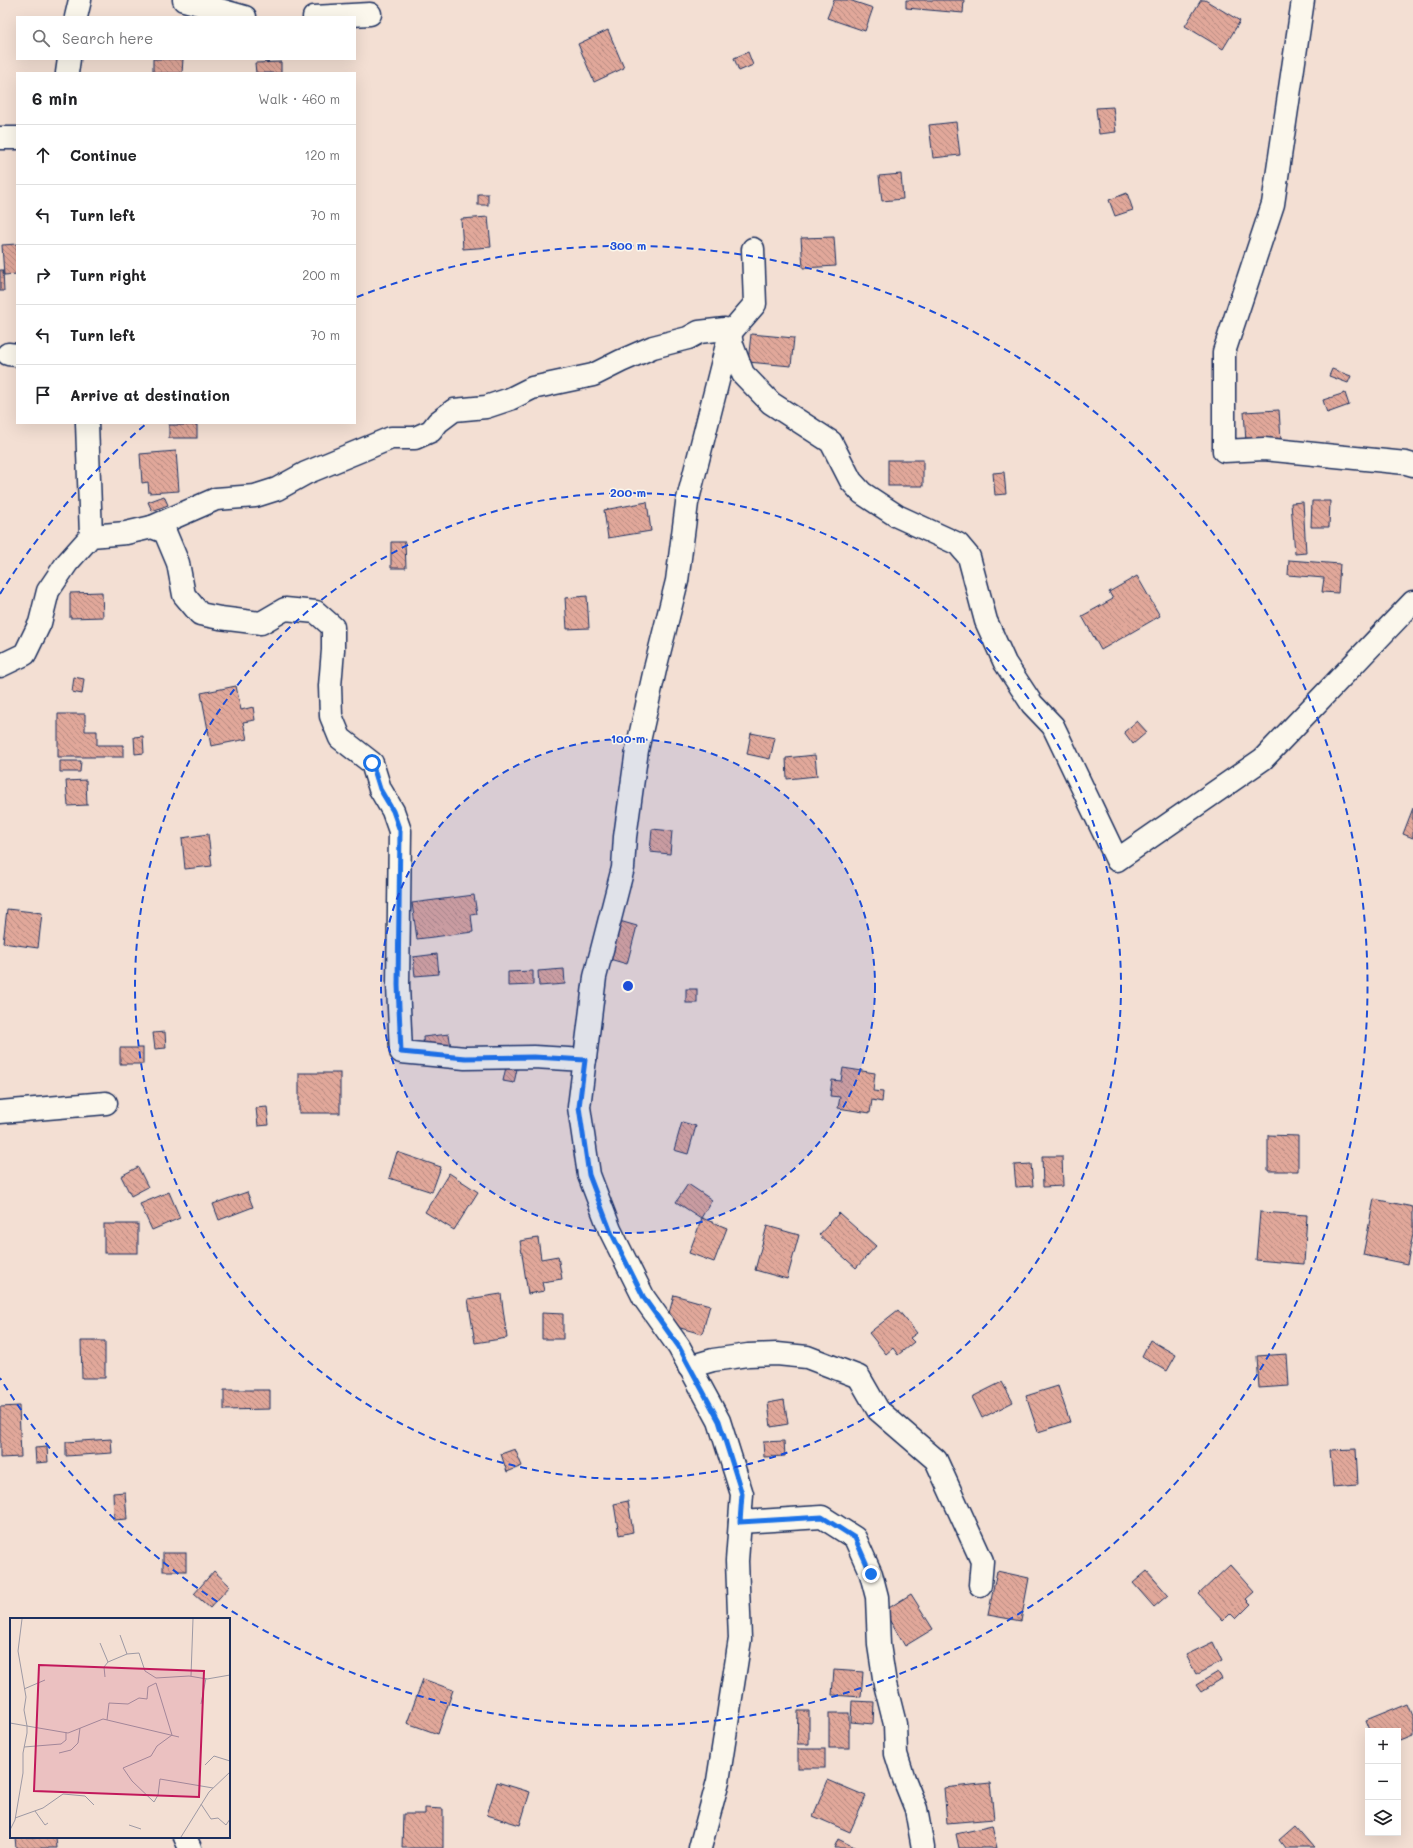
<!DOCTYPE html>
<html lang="en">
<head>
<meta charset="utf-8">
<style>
	:root { --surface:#fff; --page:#f6f6f6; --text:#202124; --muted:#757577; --line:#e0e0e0 }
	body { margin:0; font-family:Mali,sans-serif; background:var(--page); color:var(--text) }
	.controls { position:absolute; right:12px; bottom:12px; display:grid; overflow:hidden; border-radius:0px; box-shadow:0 4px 16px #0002 }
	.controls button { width:36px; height:36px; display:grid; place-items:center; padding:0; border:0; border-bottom:1px solid var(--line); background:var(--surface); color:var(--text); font:20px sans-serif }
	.stop { position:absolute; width:12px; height:12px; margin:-9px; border:3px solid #1a73e8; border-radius:50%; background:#fff }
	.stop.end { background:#1a73e8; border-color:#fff; box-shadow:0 1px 4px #0008 }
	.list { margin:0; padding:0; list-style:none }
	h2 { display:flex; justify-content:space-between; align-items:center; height:52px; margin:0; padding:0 16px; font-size:17px }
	h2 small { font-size:13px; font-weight:400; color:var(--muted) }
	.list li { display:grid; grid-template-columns:26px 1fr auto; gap:12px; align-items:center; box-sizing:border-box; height:60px; padding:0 16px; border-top:1px solid var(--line) }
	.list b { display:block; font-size:15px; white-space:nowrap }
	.list em { font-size:13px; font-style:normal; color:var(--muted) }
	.icon { flex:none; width:22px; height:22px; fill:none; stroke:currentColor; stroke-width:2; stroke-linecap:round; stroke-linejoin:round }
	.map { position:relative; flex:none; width:1413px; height:1848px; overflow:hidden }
	.search { position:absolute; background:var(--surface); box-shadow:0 4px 16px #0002; left:16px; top:16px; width:340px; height:44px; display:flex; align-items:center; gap:10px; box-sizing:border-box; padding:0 14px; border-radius:0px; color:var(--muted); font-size:15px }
	.panel { position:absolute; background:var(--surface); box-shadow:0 4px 16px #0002; left:16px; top:72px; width:340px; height:352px; border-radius:0px }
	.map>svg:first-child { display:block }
	.building { fill:url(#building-back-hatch); stroke:#1b2f5e }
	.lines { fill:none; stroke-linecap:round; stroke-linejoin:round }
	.minor-casing { stroke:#1b2f5e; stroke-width:25 }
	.minor { stroke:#fbf7ec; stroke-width:22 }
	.route { stroke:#1a73e8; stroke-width:5 }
	.ring { fill:none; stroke:#1d4ed8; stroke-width:2; stroke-dasharray:7 5 }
	.inset-road { fill:none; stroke:#9d99a4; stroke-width:1 }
	.view { fill:#c2185b; fill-opacity:0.15; stroke:#c2185b; stroke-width:2 }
	.inset-edge { fill:none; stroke:#1b2f5e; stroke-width:2 }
	.centre { fill:#1d4ed8; stroke:#fbf7ec; stroke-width:2 }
	.ring-label { font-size:12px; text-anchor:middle; font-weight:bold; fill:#1d4ed8; stroke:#fbf7ec; stroke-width:3; stroke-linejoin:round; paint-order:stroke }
</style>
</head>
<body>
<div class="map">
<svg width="1413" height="1848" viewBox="0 0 1413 1848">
	<defs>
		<pattern id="building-back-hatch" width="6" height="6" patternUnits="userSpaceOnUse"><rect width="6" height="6" fill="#e1a89a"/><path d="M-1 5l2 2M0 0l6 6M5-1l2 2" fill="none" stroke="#b68981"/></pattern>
	</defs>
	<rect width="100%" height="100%" fill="#f3dfd3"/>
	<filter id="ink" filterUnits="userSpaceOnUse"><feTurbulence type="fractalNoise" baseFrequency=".025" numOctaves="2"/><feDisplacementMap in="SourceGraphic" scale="8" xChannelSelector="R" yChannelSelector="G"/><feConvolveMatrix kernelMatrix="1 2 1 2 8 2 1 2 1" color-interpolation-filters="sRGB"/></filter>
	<g filter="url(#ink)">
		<g class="building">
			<polygon points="834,0 849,0 873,8 865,31 827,18"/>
			<polygon points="906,0 964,0 963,13 906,8"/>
			<polygon points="1201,0 1205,0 1240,21 1223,49 1185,26"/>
			<polygon points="608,30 624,68 594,82 578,44"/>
			<polygon points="748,52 753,65 739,71 734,58"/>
			<polygon points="153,59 183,59 182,73 153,73"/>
			<polygon points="281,62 281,73 256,73 255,63"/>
			<polygon points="1113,107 1116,132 1099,134 1096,108"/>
			<polygon points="956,122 960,155 933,158 929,125"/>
			<polygon points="901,174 903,199 882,201 879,176"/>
			<polygon points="1127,193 1133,210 1115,216 1109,200"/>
			<rect x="478" y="194" width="10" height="11"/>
			<polygon points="488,217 491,247 463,249 461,219"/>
			<polygon points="834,237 836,266 803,268 801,238"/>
			<polygon points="17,244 17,274 4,275 2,245"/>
			<polygon points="0,270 3,270 4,291 0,291"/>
			<polygon points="751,334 794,338 791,366 748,362"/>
			<polygon points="1332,369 1351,376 1348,383 1329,376"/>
			<polygon points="1345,393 1349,405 1327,413 1323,400"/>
			<polygon points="1279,410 1281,440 1246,442 1244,412"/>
			<rect x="169" y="425" width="28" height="13"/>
			<polygon points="176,451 179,491 149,493 148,482 142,483 140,454"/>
			<rect x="888" y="460" width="35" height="26"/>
			<polygon points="1004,472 1006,494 995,495 993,473"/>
			<polygon points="164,496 168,505 152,511 148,502"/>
			<polygon points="1312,501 1330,501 1329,527 1311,527"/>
			<polygon points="647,502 651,531 608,538 604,510"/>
			<polygon points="1303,502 1306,553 1295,554 1291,503"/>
			<polygon points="391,542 405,542 406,568 391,568"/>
			<polygon points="1289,560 1340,564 1338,593 1322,592 1324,578 1288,575"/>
			<polygon points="1137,576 1160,616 1101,650 1082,616 1113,599 1109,592"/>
			<polygon points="102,592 103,617 70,618 70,593"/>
			<polygon points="587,596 589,628 567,629 565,598"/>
			<polygon points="74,677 84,679 82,694 72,692"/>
			<polygon points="236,686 241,710 253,707 255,720 243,722 247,739 211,746 201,693"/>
			<polygon points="58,714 85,714 85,731 97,731 97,745 123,745 123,757 58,757"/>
			<polygon points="1137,721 1147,732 1133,744 1124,732"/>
			<polygon points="751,733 775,738 770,759 747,754"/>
			<polygon points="143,736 144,753 135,754 134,737"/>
			<polygon points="815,755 817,776 787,779 786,758"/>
			<polygon points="60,761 81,761 80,772 60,772"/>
			<polygon points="86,780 87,805 68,806 66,781"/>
			<polygon points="1413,808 1413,838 1403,834"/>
			<polygon points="652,829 672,831 670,854 650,852"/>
			<polygon points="208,834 212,866 185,869 182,838"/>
			<polygon points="474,895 477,914 471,915 473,932 417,939 412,903"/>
			<polygon points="7,909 42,913 38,948 3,943"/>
			<polygon points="616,920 637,926 627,964 606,958"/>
			<polygon points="437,954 439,974 415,976 413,957"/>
			<polygon points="564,969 565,984 539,986 538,971"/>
			<polygon points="533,971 533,985 508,986 508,972"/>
			<rect x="686" y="989" width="11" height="14"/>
			<polygon points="165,1032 166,1048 155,1049 153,1033"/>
			<polygon points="449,1034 451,1048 424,1051 423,1037"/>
			<rect x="120" y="1048" width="23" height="16"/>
			<polygon points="506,1067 517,1069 514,1083 503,1081"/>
			<polygon points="843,1068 875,1073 873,1091 883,1092 882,1102 872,1100 870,1113 838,1108 840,1097 830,1096 832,1080 841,1081"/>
			<rect x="299" y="1073" width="41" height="40"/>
			<polygon points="267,1107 269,1125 258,1126 256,1108"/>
			<polygon points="682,1122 696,1126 688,1154 674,1150"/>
			<polygon points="1268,1135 1298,1136 1298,1171 1268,1171"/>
			<polygon points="397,1152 441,1167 432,1192 389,1178"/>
			<polygon points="1042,1156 1062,1156 1063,1186 1043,1187"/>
			<polygon points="1031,1164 1033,1186 1016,1187 1014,1165"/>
			<polygon points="138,1167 148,1187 131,1196 121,1176"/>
			<polygon points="449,1173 478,1192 454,1230 425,1212"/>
			<polygon points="688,1184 712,1200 701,1218 676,1202"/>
			<polygon points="169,1192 180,1218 152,1230 140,1204"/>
			<polygon points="247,1192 253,1207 219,1220 213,1204"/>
			<polygon points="1374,1199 1413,1207 1413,1234 1407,1264 1363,1255"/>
			<polygon points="1260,1212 1307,1215 1304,1264 1256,1260"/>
			<polygon points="839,1213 876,1246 856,1268 819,1235"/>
			<polygon points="702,1218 727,1228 714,1262 689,1253"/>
			<rect x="104" y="1224" width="34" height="29"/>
			<polygon points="767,1226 799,1235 787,1279 755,1270"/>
			<polygon points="538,1238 541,1259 558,1256 562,1279 542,1282 544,1291 528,1294 520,1241"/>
			<polygon points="501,1294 507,1338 475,1343 468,1299"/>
			<polygon points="674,1295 710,1305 702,1334 666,1324"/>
			<polygon points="898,1310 917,1333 910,1338 914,1342 898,1355 893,1348 886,1354 869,1333"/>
			<polygon points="542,1313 563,1314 563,1339 542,1339"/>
			<polygon points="1150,1340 1176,1355 1167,1371 1142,1356"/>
			<polygon points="81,1341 105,1341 105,1378 82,1378"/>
			<polygon points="1287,1354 1289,1386 1259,1388 1257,1356"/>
			<polygon points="1002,1382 1013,1402 982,1418 972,1397"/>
			<polygon points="1058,1386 1070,1422 1038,1432 1026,1396"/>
			<polygon points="224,1390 270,1390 270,1409 224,1410"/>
			<polygon points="784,1400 788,1424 771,1427 768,1403"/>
			<polygon points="19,1406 21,1457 0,1458 0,1407"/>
			<polygon points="111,1439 112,1453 66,1456 66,1442"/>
			<polygon points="784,1441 785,1456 764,1457 763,1442"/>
			<polygon points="47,1447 48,1462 36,1463 35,1448"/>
			<polygon points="515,1449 522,1466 507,1472 501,1454"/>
			<polygon points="1356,1449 1358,1485 1333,1487 1330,1450"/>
			<polygon points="125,1492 127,1519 114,1520 113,1493"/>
			<polygon points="628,1501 633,1532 619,1535 614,1504"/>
			<rect x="163" y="1553" width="23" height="18"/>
			<polygon points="1230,1565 1254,1592 1246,1599 1251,1604 1236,1619 1230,1613 1223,1620 1199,1594"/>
			<polygon points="214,1571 230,1586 210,1608 194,1594"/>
			<polygon points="997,1571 1029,1578 1021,1621 988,1615"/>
			<polygon points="1147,1571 1168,1595 1154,1607 1133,1583"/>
			<polygon points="911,1594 933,1629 905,1646 884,1611"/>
			<polygon points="1213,1642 1222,1661 1196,1674 1186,1655"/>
			<polygon points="834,1670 863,1672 861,1697 832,1695"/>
			<polygon points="1218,1672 1222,1679 1201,1692 1196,1685"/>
			<polygon points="423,1679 453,1690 438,1734 407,1723"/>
			<polygon points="852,1701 874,1702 873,1724 851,1722"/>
			<polygon points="1408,1704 1413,1716 1413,1736 1398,1742 1398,1731 1370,1731 1366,1721"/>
			<polygon points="798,1711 809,1711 809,1744 797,1744"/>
			<rect x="829" y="1713" width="20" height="35"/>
			<rect x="798" y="1749" width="27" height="19"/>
			<polygon points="828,1780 866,1796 850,1832 813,1816"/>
			<polygon points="497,1782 530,1792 520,1825 487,1815"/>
			<polygon points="990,1783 994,1819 947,1823 944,1788"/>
			<polygon points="425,1808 443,1809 443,1848 402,1848 403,1814 425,1814"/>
			<polygon points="992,1826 997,1848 959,1848 956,1834"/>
			<polygon points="1295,1826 1314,1848 1285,1848 1279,1840"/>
			<polygon points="15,1837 56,1837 57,1848 16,1848"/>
			<polygon points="838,1839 856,1848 834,1848"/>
		</g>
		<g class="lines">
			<defs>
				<g id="minor">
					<polyline points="184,0 245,17"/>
					<polyline points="1303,0 1273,204 1224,352 1224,451 1264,449 1406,463 1413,465"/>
					<polyline points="76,17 80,0"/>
					<polyline points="314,17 370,14"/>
					<polyline points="67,73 69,59"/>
					<polyline points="0,138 17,138"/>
					<polyline points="8,354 17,355"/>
					<polyline points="87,423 91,536"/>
					<polyline points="152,527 216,499 255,496 277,489 306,473 391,438 415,438 431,431 438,422 454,410 486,407 510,399 532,388 593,375 621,361 653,347 688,338 699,332 725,329 730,333 732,345 743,374 771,403 831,442 851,481 862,493 897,516 958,544 969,557 986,621 1005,663 1032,704 1053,726 1117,860 1263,759 1413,602"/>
					<polyline points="0,666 25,654 40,623 48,591 67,563 91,536 126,533 152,527 165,532 178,563 184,595 200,614 220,618 261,623 285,609 316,612 333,627 333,650 330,686 331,716 340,738 372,763 380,789 393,811 400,831 398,985 401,1052 465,1058 534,1057 585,1060"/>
					<polyline points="0,1112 106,1103"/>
					<polyline points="689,1367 713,1360 748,1355 777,1354 807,1357 859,1377 878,1410 936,1460 982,1561 980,1585"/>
					<polyline points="740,1522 822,1517 855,1538 871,1574 877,1597 879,1645 885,1684 895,1724 896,1754 904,1779 916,1809 923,1848"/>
					<polyline points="185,1837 190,1848"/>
					<polyline points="700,1848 718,1781 740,1639 737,1561 742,1494 719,1421 679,1347 644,1298 610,1230 589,1175 579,1107 595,977 623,868 625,837 637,750 656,665 677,581 687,503 730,333 755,304 753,249"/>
				</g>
			</defs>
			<use href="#minor" class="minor-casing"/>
			<use href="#minor" class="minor"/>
		</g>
	</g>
	<g class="lines" filter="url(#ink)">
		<polyline class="route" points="372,763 380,789 393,811 400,831 398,985 401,1052 465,1058 534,1057 585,1060 579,1107 589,1175 610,1230 644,1298 679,1347 719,1421 742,1494 740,1522 822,1517 855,1538 871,1574"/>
	</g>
	<circle cx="628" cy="986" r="247" fill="#1d4ed8" fill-opacity=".12"/>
	<g class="ring">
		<circle cx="628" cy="986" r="247"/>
		<circle cx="628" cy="986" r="493"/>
		<path d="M0 594A740 740 0 0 1 147 423M357 297A740 740 0 1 1 0 1378"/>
	</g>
	<g transform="translate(10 1618)">
		<rect width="220" height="220" fill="#f3dfd3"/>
		<path class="inset-road" d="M12,1L8,33L16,79L14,92L17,108L58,115L93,101L169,119M110,17L117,36L129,35L135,53L146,60L179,58L197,61L220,57M90,25L98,44L117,36M181,58L183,1M95,59L94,49L98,44M146,65L162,117L147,128L141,138L113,150L122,163L144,184L148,177L150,161L203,170M14,71L35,62M191,86L196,60M97,102L99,85L118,86L129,80L137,81L138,69L146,65M0,105L17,108V115L13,135V155L5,202L0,212M14,129L51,126L56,122V114M49,135L61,132L68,125L70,110M195,147L204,138L220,143M191,186L201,201L208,200L216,207L220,201M25,193L35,207L38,205M5,200L33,190L53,176L75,178L84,187M119,207L131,211M171,219L199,174L220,154"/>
		<path class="view" d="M29,47L194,53L189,179L24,173Z"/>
		<rect width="220" height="220" class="inset-edge"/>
	</g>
	<circle cx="628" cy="986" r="6" class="centre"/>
	<g class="ring-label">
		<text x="628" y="250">300 m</text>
		<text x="628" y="497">200 m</text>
		<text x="628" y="743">100 m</text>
	</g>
</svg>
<div class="controls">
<button>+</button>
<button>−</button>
<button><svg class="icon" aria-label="layers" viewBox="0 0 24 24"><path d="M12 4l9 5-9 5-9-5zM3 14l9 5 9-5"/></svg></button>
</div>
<div class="stop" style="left:372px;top:763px"></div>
<div class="stop end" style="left:871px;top:1574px"></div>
<div class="search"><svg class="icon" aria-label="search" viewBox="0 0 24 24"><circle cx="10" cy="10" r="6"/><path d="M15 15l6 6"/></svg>Search here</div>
<section class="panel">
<h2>6 min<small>Walk · 460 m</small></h2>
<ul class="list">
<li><svg class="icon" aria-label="ahead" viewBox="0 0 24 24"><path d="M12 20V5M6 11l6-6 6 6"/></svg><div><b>Continue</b></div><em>120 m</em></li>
<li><svg class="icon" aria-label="left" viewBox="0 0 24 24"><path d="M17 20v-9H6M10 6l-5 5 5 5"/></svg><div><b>Turn left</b></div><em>70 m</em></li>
<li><svg class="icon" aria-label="right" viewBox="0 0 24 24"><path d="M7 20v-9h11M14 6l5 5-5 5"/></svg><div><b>Turn right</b></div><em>200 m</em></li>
<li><svg class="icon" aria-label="left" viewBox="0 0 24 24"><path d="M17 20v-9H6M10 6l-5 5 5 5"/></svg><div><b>Turn left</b></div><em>70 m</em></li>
<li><svg class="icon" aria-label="arrive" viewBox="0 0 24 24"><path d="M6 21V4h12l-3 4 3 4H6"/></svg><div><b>Arrive at destination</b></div></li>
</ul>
</section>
</div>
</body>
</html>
